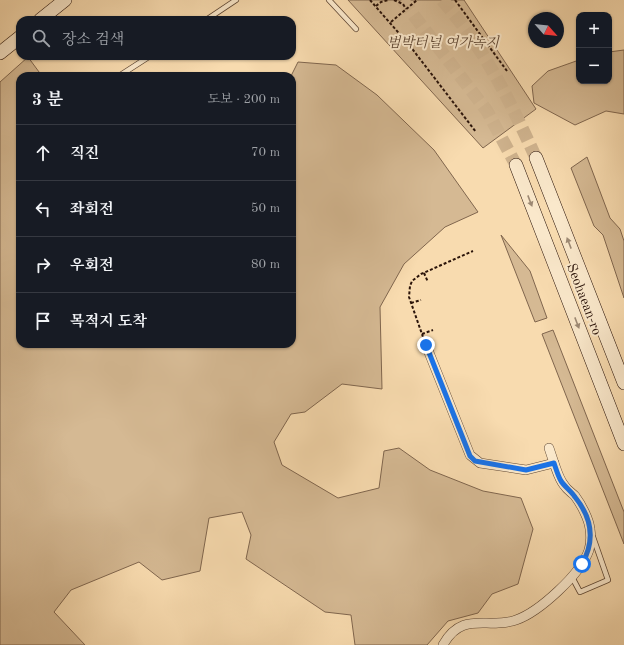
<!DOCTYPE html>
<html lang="ko">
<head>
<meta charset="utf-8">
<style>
	:root { --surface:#171b24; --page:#20242c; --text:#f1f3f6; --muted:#9ea1a6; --line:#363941 }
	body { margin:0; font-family:"Old Standard TT","Noto Serif KR",serif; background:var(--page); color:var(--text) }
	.controls { position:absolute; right:12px; top:12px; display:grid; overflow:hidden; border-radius:8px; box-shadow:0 1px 3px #0004 }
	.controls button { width:36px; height:36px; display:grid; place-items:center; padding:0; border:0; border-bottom:1px solid var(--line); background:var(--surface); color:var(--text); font:20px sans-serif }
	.compass { position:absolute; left:528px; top:12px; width:36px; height:36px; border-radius:50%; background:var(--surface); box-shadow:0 1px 3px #0004; rotate:117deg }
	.stop { position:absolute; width:12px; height:12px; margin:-9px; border:3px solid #1a73e8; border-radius:50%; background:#fff }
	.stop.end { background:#1a73e8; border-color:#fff; box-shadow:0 1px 4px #0008 }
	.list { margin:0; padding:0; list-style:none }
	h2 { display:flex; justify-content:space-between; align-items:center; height:52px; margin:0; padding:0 16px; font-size:17px }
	h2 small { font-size:13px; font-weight:400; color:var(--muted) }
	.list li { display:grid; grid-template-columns:26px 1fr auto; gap:12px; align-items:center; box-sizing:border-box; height:56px; padding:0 16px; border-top:1px solid var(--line) }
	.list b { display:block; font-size:15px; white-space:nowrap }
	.list em { font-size:13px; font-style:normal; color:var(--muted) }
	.icon { flex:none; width:22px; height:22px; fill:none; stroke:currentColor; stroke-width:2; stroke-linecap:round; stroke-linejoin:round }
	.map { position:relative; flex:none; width:624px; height:645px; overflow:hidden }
	.search { position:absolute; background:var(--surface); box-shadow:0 1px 3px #0004; left:16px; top:16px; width:280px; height:44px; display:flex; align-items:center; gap:10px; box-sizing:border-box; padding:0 14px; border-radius:12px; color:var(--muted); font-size:15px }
	.panel { position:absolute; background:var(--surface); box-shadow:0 1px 3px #0004; left:16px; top:72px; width:280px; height:276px; border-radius:12px }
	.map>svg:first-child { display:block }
	.green { fill:#d5b993; stroke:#80664e }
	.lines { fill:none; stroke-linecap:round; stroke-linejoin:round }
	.secondary-tunnel { stroke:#cfb38e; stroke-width:13; stroke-dasharray:13 6; stroke-linecap:butt }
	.lane-casing { stroke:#5e4633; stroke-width:6 }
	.street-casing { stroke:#5e4633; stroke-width:10 }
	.secondary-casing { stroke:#2b140a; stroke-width:14 }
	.path { stroke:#2b140a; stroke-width:2; stroke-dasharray:3 2; stroke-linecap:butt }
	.lane { stroke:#fae8cb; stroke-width:4.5 }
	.street { stroke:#fae8cb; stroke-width:9 }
	.secondary { stroke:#fae8cb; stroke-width:13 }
	.oneway { fill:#9d8974 }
	.route { stroke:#1a73e8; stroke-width:5 }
	.labels { text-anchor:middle; stroke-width:4; stroke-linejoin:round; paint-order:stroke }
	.park-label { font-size:14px; font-style:italic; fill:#5e4633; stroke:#fae8cb }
	.street-label { font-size:14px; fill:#2b140a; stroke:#fae8cb }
</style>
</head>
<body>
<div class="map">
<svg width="624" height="645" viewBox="0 0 624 645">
	<rect width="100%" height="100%" fill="#f8dbaf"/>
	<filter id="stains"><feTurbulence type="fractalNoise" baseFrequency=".005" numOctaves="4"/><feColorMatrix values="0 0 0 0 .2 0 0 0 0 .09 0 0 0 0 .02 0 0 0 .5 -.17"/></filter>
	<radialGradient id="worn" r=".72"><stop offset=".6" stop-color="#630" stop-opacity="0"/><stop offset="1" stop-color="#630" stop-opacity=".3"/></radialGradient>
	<g class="green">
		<polygon points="348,0 464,0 536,109 483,148"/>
		<polygon points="624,50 624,114 606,111 575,125 534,103 532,86 548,71 579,60 579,81 609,81 609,52"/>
		<polygon points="28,57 42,76 20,76 20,344 292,344 291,76 298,62 336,65 377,95 434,150 478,212 445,227 404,264 380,307 382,389 342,384 305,412 291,414 274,442 282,465 338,498 379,488 384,451 399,448 430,470 483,491 521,498 533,529 518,584 492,594 478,613 448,621 427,645 355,645 351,615 325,612 246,559 251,535 242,512 209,518 200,571 162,580 139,562 71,590 54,612 85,645 0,645 0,82"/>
		<polygon points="587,157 610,218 620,229 624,241 624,298 603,235 594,226 571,168"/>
		<polygon points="501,235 530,271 547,318 535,322"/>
		<polygon points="553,330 624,512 624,544 542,334"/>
	</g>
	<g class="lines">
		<g class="secondary-tunnel">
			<polyline points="402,0 487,111 516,165"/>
			<path d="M442,0C485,49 509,99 536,158"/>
		</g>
		<defs>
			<g id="lane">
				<polyline points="329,0 356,29"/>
				<polyline points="206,20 236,0"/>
				<polyline points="119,76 150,56"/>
				<polyline points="572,577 580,592 608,580 593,537"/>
			</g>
			<g id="street">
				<path d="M426,345L470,455L480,463L526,470L554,463C557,471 559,479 564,485C567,490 571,492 575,496C581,504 589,519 590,529C591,536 591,543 589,550C581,574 539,612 516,620C487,630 462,610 443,645"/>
				<polyline points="549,448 554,463"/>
			</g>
			<g id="secondary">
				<polyline points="40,20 65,0"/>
				<polyline points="0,53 20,37"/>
				<polyline points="536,158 624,383"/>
				<polyline points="516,165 624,444"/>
			</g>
		</defs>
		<use href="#lane" class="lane-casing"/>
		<use href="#street" class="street-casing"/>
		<use href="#secondary" class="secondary-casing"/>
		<g class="path">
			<polyline points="370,0 410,46 476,132"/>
			<polyline points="394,0 403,4 406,9"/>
			<polyline points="455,0 507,71"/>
			<polyline points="376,6 381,2 389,0"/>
			<polyline points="391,22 417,0"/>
			<polyline points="424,273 428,282"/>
			<polyline points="411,303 421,300"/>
			<polyline points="422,334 433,330"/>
			<polyline points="423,337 409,297 410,286 412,281 421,274 473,251"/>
		</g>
		<use href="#lane" class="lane"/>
		<use href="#street" class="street"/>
		<use href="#secondary" class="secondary"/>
	</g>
	<defs><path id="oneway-solid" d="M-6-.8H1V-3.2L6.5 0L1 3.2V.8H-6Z"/></defs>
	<g class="oneway">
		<use href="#oneway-solid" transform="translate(530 201) rotate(69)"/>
		<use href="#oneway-solid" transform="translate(569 243) rotate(-111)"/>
		<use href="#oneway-solid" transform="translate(577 323) rotate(69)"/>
	</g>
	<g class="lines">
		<path class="route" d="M426,345L470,456L475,461L526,470L554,463C556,469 558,476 561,481C565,487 571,491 575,497C592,518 595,541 582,564"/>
	</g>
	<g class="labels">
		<g class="park-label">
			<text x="443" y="47">범박터널 여가녹지</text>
		</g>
		<g class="street-label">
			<text transform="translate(585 299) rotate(69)" y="5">Seohaean-ro</text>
		</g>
	</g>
	<rect width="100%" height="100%" filter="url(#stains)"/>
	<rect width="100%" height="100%" fill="url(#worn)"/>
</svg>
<div class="controls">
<button>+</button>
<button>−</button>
</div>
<svg class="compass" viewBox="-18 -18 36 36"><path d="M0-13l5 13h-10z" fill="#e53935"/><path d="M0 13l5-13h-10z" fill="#9ea1a6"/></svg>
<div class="stop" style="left:582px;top:564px"></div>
<div class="stop end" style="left:426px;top:345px"></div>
<div class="search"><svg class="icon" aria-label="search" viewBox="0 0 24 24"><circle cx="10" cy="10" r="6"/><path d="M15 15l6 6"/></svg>장소 검색</div>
<section class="panel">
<h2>3 분<small>도보 · 200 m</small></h2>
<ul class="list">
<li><svg class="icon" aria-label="ahead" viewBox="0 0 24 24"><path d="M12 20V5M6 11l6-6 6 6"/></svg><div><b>직진</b></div><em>70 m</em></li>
<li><svg class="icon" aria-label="left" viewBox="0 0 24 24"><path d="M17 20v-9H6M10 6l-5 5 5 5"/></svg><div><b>좌회전</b></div><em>50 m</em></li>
<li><svg class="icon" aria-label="right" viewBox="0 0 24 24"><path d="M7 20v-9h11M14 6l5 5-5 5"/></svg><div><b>우회전</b></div><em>80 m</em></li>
<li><svg class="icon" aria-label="arrive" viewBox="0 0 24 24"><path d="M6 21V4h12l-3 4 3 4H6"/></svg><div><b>목적지 도착</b></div></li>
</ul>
</section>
</div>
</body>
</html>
